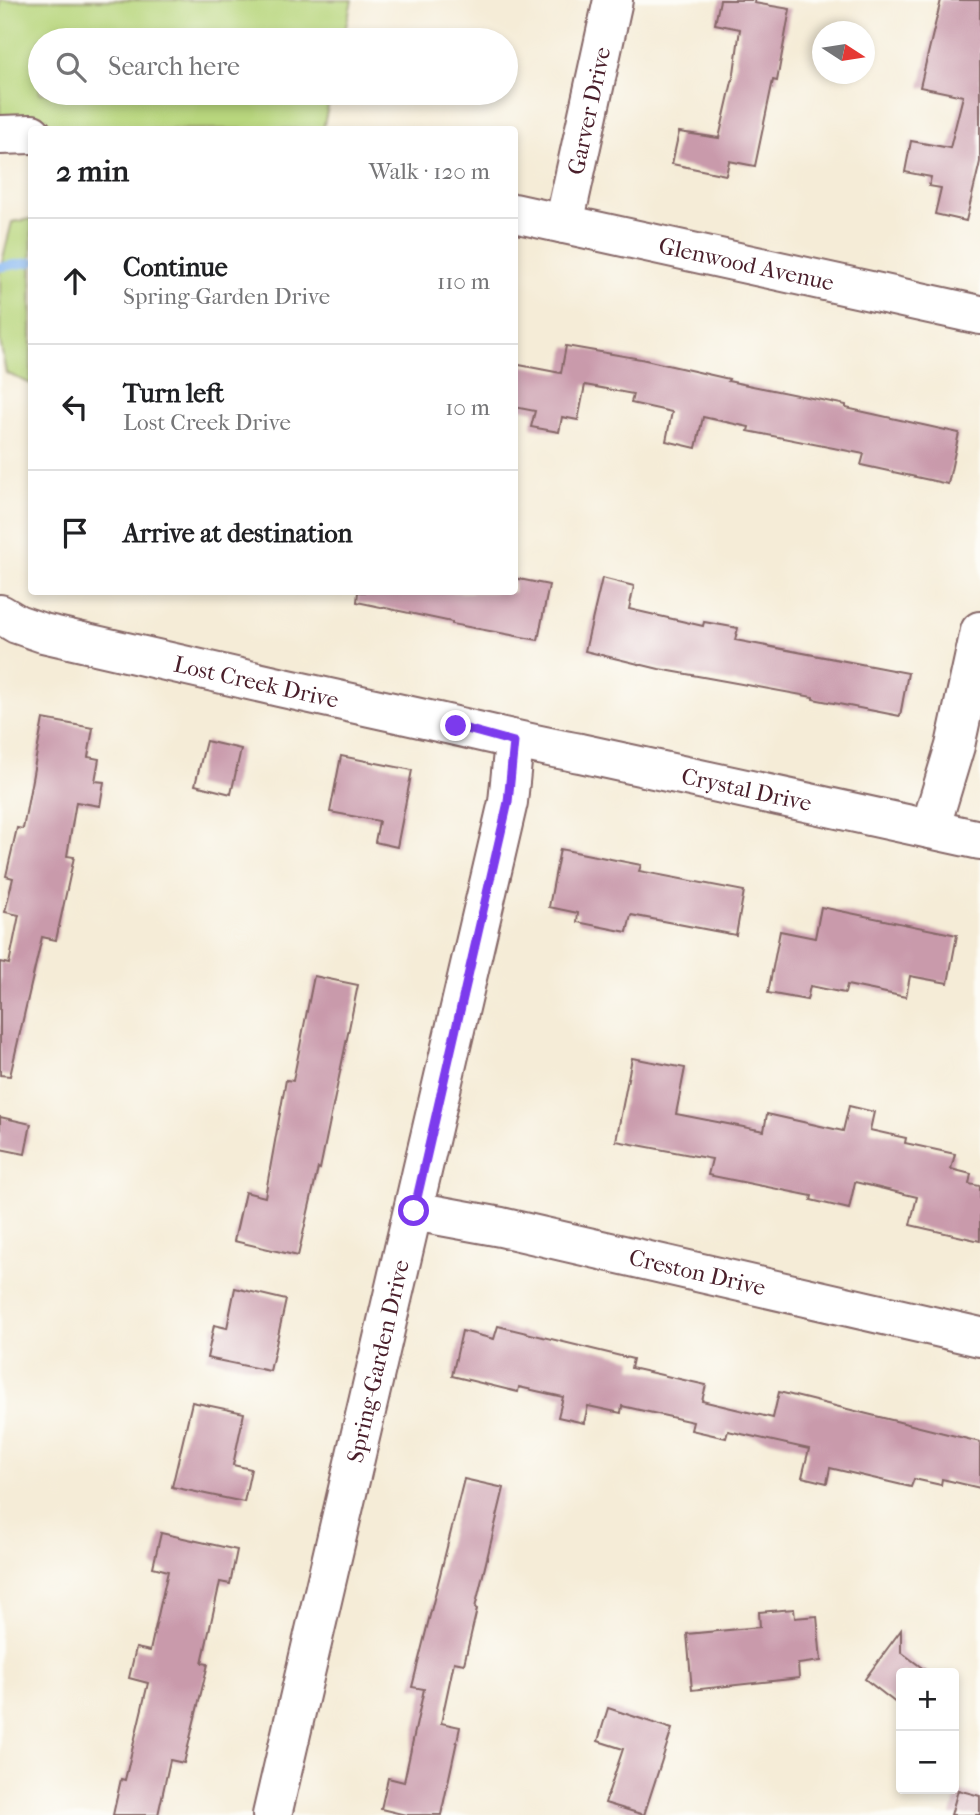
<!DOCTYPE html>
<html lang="en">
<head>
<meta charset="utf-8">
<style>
	:root { --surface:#fff; --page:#f2f2f2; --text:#202124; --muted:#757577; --line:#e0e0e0 }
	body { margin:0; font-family:"IM FELL French Canon",serif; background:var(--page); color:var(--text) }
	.controls { position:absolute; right:21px; bottom:21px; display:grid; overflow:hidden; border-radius:7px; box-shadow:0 4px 10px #0003 }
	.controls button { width:63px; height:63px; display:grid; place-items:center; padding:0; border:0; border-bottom:2px solid var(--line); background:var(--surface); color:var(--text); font:35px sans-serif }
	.compass { position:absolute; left:812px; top:21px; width:63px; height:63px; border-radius:50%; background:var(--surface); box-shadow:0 4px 10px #0003; rotate:102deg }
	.stop { position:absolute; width:21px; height:21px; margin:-16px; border:5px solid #7c3aed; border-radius:50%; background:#fff }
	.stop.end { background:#7c3aed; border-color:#fff; box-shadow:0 2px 7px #0008 }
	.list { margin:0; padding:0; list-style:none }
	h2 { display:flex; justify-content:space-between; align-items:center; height:91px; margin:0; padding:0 28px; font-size:30px }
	h2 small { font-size:23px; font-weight:400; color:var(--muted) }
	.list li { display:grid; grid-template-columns:46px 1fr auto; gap:21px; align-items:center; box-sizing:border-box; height:126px; padding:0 28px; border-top:2px solid var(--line) }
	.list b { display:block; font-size:26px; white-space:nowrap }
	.list p { margin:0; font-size:23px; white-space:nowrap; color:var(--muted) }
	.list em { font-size:23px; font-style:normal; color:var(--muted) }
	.icon { flex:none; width:38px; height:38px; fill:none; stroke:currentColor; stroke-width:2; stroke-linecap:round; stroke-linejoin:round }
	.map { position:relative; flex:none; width:980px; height:1815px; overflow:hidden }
	.search { position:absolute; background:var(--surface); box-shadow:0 4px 10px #0003; left:28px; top:28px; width:490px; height:77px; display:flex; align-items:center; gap:18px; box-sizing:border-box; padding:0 24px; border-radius:38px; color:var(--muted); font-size:26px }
	.panel { position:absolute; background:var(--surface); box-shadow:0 4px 10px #0003; left:28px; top:126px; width:490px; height:469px; border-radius:7px }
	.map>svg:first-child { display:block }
	.green { fill:#b8d67d; stroke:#817a54; stroke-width:2 }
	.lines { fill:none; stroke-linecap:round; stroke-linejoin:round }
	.stream { stroke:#84b6f1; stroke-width:9 }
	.building { fill:#c99aab }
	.minor-casing { stroke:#866767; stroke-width:42 }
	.minor { stroke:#fff; stroke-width:38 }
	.route { stroke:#7c3aed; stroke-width:9 }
	.labels { text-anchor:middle; stroke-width:6; stroke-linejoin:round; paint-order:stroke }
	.street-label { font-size:23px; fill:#4a1f2b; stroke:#fdfcf7 }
</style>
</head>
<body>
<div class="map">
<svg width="980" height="1815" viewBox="0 0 980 1815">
	<rect width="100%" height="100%" fill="#fdfcf7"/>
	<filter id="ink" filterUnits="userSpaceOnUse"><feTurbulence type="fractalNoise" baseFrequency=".0143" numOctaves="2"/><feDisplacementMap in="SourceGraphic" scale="14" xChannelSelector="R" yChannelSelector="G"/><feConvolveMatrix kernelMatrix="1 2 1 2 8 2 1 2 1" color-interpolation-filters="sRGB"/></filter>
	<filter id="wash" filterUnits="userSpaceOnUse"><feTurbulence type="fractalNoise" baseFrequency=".00686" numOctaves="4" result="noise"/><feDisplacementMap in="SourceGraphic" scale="28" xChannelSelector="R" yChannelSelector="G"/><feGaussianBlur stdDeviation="1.57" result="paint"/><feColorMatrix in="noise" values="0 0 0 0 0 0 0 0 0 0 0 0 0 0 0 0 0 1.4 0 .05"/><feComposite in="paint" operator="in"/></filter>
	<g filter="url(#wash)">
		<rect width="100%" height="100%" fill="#f5ecd7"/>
		<g class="green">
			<polygon points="0,0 352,0 343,40 40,40 40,93 331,93 323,129 32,130 0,135"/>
			<polygon points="31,219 32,219 31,384 6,373 0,341 0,270 12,222"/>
		</g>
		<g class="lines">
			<polyline class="stream" points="0,267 32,262"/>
		</g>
		<g id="blocks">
			<g class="building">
				<polygon points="720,0 755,0 754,3 790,9 777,81 773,80 755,166 729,161 726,175 672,164 679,132 719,138 734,73 740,29 715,24"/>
				<polygon points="941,0 980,0 980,162 966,221 935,214 941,188 929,186 931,177 905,172 911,141 950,148 963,96 920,87"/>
				<polygon points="566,346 641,359 729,379 728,381 846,405 846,408 959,433 948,484 861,465 864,454 748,431 749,427 703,417 696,448 666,441 672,412 631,403 633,394 585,385 578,420 562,417 559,432 531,427 535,411 514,407 514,364 561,373"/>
				<polygon points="514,578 549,585 538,640 452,624 452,622 357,602 358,592 514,592"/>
				<polygon points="602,578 634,586 629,609 703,626 704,622 738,628 735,640 908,673 900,716 813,699 813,697 659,669 585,651"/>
				<polygon points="43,719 93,728 88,757 99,759 95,781 104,782 100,806 76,802 67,856 74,857 56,940 42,937 10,1076 0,1075 0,962 9,964 19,915 5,912 13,878 6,876 17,828 23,829"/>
				<polygon points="206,741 241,749 231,794 195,785"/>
				<polygon points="341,756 412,770 397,847 375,842 379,821 330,812"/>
				<polygon points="560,849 641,865 639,871 744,891 736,935 631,915 627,932 577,922 578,913 549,907"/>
				<polygon points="821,907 957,935 948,983 910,976 906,997 847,985 845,993 810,986 807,1000 768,993 780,931 815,938"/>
				<polygon points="314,976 358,985 320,1169 318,1168 298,1256 234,1241 245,1192 265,1197 286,1080 293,1081"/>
				<polygon points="632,1058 685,1068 676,1114 764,1131 767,1114 843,1131 849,1106 874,1112 870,1130 906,1138 905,1143 955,1154 951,1169 971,1174 969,1184 980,1186 980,1241 910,1225 917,1197 855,1182 849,1209 811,1200 812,1196 708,1175 712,1159 616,1141"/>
				<polygon points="0,1117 31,1124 25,1154 0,1149"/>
				<polygon points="235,1288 286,1300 270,1371 207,1358 214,1325 227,1328"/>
				<polygon points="498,1326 633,1359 631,1368 706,1385 702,1401 773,1418 779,1392 980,1442 980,1488 942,1479 941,1485 914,1479 911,1487 830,1468 827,1483 802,1477 809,1449 728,1431 726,1438 691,1430 693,1422 622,1406 621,1413 588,1406 584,1423 558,1417 563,1397 519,1387 518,1392 452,1376 462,1331 494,1339"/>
				<polygon points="192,1402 244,1413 233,1465 251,1469 244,1502 172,1487"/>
				<polygon points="464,1479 504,1488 475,1608 477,1609 464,1664 454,1662 441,1723 460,1727 441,1815 406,1815 381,1809 388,1778 404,1782 424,1689 412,1687"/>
				<polygon points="161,1533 237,1550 230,1584 220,1582 202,1663 208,1664 184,1763 170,1760 158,1815 113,1815 121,1779 125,1780 148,1683 129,1678 136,1648 150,1651 168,1571 153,1567"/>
				<polygon points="794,1609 795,1618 817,1616 821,1661 798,1664 799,1678 692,1690 687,1634 760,1627 759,1612"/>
				<polygon points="901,1630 901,1652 929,1673 901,1673 901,1707 865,1679"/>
				<polygon points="608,1708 672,1729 644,1815 605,1803 623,1749 598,1741"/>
				<polygon points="958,1790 980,1796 980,1815 951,1815"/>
			</g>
		</g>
	</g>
	<g filter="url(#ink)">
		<use href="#blocks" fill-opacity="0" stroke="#866767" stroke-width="2"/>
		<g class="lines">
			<defs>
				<g id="minor">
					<polyline points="0,135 32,134"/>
					<path id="s1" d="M514,213L980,315"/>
					<path id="s2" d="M564,224L613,0"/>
					<path id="s3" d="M0,614L17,624L43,633C172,663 300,692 429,720C479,731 529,744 580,753L980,840"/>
					<polyline points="930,829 955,746 980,631"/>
					<path id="s4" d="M414,1211L501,1227L980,1337"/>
					<path id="s5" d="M272,1815L508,802L514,742"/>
				</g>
			</defs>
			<use href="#minor" class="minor-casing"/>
			<use href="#minor" class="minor"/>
		</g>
	</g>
	<g class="lines" filter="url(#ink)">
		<polyline class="route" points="414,1211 508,802 514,742 456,726"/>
	</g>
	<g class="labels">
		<g class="street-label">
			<text dy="8" stroke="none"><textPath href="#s2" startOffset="116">Garver Drive</textPath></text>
			<text dy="8" stroke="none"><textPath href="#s1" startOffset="238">Glenwood Avenue</textPath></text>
			<text dy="8" stroke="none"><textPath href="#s3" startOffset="266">Lost Creek Drive</textPath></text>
			<text dy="8" stroke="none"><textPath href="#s3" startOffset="768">Crystal Drive</textPath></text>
			<text dy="8" stroke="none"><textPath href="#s4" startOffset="290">Creston Drive</textPath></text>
			<text dy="8" stroke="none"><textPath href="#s5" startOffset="466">Spring-Garden Drive</textPath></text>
		</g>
	</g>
</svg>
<div class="controls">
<button>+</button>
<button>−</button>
</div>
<svg class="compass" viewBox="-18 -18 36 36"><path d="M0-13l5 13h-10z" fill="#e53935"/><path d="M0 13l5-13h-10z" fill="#757577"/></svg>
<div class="stop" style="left:414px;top:1211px"></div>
<div class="stop end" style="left:456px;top:726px"></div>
<div class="search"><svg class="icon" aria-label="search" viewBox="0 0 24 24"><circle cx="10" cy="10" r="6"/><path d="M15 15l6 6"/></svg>Search here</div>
<section class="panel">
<h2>2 min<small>Walk · 120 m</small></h2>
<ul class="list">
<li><svg class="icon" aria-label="ahead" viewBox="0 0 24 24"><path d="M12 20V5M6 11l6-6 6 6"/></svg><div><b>Continue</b><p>Spring-Garden Drive</p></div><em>110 m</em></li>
<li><svg class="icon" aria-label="left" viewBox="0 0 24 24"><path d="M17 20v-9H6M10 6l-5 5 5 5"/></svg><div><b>Turn left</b><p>Lost Creek Drive</p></div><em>10 m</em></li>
<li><svg class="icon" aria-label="arrive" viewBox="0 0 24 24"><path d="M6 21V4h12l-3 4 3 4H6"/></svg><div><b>Arrive at destination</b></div></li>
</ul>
</section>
</div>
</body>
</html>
